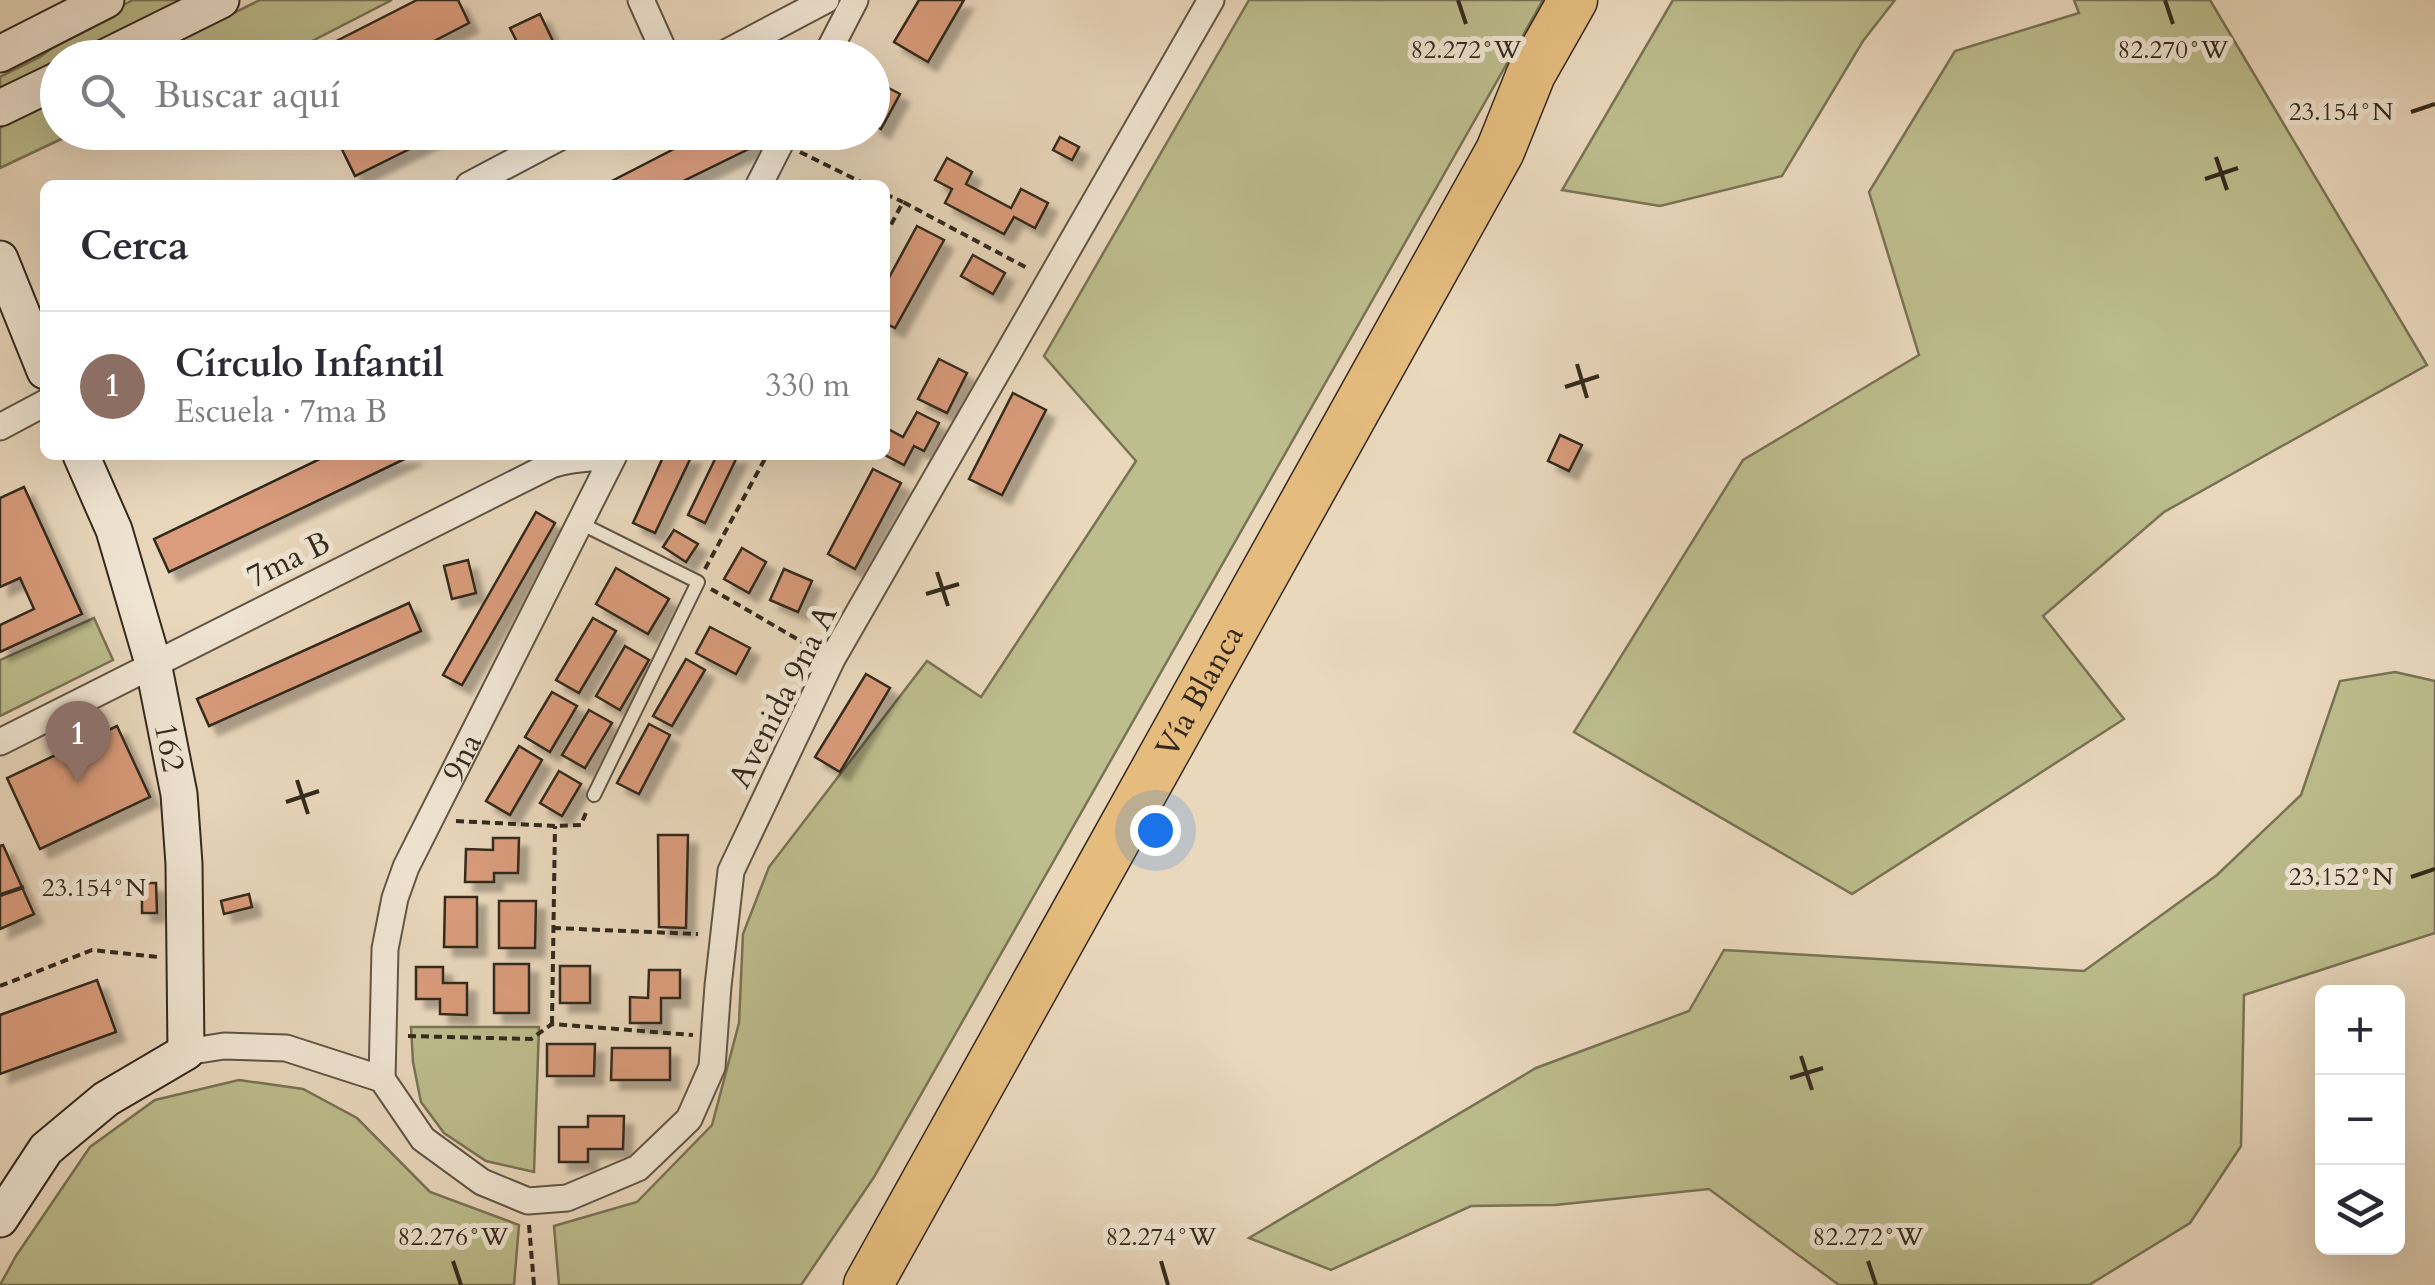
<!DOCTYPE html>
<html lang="es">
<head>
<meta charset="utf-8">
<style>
	:root { --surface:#fff; --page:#f7f7f7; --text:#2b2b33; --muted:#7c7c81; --line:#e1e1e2; --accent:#7c3aed }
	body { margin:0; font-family:Cardo,serif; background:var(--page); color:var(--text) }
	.controls { position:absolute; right:30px; bottom:30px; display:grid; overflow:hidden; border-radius:15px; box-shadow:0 10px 40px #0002 }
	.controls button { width:90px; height:90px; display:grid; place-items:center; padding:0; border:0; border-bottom:2px solid var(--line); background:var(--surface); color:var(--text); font:50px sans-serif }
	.you { position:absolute; left:1155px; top:830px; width:35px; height:35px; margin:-25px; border:8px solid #fff; border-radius:50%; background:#1a73e8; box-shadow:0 0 0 15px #1a73e833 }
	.badge { display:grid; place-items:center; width:65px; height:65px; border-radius:50%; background:var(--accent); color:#fff; font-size:32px; font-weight:700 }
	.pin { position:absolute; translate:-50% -82px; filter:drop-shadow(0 2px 5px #0008) }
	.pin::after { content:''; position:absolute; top:52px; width:35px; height:30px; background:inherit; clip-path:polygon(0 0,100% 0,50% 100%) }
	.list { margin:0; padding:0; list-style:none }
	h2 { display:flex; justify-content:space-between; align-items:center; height:130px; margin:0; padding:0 40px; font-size:42px }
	h2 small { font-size:32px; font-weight:400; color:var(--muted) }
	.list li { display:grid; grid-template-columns:65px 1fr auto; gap:30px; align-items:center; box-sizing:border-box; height:150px; padding:0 40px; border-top:2px solid var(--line) }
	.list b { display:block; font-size:38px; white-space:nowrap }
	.list p { margin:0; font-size:32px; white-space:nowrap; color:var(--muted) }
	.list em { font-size:32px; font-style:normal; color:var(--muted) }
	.icon { flex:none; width:55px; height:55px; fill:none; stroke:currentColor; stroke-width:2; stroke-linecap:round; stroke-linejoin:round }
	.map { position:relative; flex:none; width:2435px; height:1285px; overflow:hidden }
	.search { position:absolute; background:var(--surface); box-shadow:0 10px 40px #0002; left:40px; top:40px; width:850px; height:110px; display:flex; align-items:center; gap:25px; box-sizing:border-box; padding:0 35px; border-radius:55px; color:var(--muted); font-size:38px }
	.panel { position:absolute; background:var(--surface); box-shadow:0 10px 40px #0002; left:40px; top:180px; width:850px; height:280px; border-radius:15px }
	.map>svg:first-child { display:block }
	.green { fill:#bdbd8d; stroke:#787355; stroke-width:2.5 }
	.building { fill:#da9c7c; stroke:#33291d; stroke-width:2.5; filter:url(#shadow) }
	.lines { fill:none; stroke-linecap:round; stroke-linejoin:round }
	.lane-casing { stroke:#615545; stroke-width:16 }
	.street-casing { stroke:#615545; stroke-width:29 }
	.secondary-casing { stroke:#33291d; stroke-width:39 }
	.highway-casing { stroke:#33291d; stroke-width:51 }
	.path { stroke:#33291d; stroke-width:4; stroke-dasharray:8 5; stroke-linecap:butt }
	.lane { stroke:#f1e6d4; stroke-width:12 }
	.street { stroke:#f1e6d4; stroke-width:25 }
	.secondary { stroke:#f1e6d4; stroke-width:35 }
	.highway { stroke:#e5bc7e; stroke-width:48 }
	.ticks { fill:none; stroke:#33291d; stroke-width:4 }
	.labels { text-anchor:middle; stroke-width:10; stroke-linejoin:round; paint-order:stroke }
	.street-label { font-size:32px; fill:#33291d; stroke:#f1e6d4 }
	.ticks-label { font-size:25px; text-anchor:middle; fill:#33291d; stroke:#f1e6d4; stroke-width:10; stroke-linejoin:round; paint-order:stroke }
</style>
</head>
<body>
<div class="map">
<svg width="2435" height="1285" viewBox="0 0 2435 1285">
	<defs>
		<filter id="shadow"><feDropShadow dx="9" dy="9" stdDeviation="2.5" flood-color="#0004"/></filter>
	</defs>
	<rect width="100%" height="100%" fill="#ead8bd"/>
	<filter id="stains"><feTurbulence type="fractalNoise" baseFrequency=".002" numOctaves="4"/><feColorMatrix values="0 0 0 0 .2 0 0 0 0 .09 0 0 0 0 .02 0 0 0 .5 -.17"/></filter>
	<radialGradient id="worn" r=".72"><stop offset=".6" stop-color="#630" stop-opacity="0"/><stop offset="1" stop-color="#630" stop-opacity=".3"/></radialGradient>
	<g class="green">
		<polygon points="133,0 188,0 74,57 58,58 57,66 0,94 0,77 40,57 80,28"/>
		<polygon points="260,0 392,0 281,57 267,57 260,42 227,57 143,58"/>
		<polygon points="1249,0 1543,0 874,1177 801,1285 559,1285 554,1226 637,1202 712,1125 739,1023 743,934 769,867 927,661 981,697 1136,461 1044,356"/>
		<polygon points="1673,0 1895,0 1863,41 1782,176 1660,206 1562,190"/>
		<polygon points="2074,0 2210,0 2427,365 2164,512 2043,616 2124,719 1852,894 1574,732 1743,460 1919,355 1869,192 1955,51 2079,13"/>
		<polygon points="57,100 58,132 74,133 0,168 0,128"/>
		<polygon points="94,618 113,660 0,716 0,660"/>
		<polygon points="2395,672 2435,681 2435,933 2244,995 2241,1146 2190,1223 2089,1285 1839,1285 1709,1189 1555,1205 1471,1206 1331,1270 1249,1238 1536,1068 1689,1011 1724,950 2084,971 2217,875 2301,795 2340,681"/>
		<polygon points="411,1027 539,1027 534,1172 486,1161 444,1133 421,1102 413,1062"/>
		<polygon points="239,1080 303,1089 357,1118 430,1192 519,1225 514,1285 0,1285 16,1256 90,1147 155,1100"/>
	</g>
	<g class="building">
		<polygon points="417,0 458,0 469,23 401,58 303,58"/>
		<polygon points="919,0 964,0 928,62 894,42"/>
		<polygon points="540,14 561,58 525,58 510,28"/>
		<polygon points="875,81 900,94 881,129 872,124 872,86"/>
		<polygon points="340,132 444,132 355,176 335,135"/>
		<polygon points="707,132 753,132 759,144 675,185 604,185"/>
		<polygon points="1060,137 1079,147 1072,160 1053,150"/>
		<polygon points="947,158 972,172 966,184 1011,208 1021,189 1048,203 1035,228 1014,217 1004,234 945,203 952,189 935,180"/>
		<polygon points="917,226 944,240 895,328 885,323 885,285"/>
		<polygon points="973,255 1005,273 993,294 961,276"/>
		<polygon points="939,359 967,373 947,413 918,399"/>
		<polygon points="1013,393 1046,410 1002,495 969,479"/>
		<polygon points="917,412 939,423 924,451 914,446 904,465 885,455 885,434 888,429 903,437"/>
		<polygon points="1560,435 1582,445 1569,471 1548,461"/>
		<polygon points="328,455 413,455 169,572 154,539"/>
		<polygon points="664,455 692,455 655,533 633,523"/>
		<polygon points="717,455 738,455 705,523 688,515"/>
		<polygon points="873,469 901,483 855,569 828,554"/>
		<polygon points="24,487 82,614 0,652 0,625 34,609 20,578 0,587 0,498"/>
		<polygon points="536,512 555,523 462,685 443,675"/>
		<polygon points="674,530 698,544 686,562 663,547"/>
		<polygon points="742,548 766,562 749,593 724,579"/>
		<polygon points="468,560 476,593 452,599 444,566"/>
		<polygon points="616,568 669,599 648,634 596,604"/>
		<polygon points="784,569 812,581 798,612 770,600"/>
		<polygon points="409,603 421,631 209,726 197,699"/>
		<polygon points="593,618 616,631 579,693 556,680"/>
		<polygon points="710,627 750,648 736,674 696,653"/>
		<polygon points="625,646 649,660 620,710 596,696"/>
		<polygon points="686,659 705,670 672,726 653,716"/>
		<polygon points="866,674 890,688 840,772 815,757"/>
		<polygon points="552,692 577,706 550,752 525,737"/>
		<polygon points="589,710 612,723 585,768 562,755"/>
		<polygon points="649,724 670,735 639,794 617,783"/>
		<polygon points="117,726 150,797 40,849 7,778"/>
		<polygon points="519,746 542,760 510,815 486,801"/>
		<polygon points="559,771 581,784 562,816 540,803"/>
		<polygon points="658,835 688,835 686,928 659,927"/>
		<polygon points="493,838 519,838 518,873 494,873 494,882 465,882 466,849 493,850"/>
		<polygon points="3,845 34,914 0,929 0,846"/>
		<polygon points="142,883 156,883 157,913 142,913"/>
		<polygon points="249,894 252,907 224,914 221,901"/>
		<polygon points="445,897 477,897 477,947 444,947"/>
		<polygon points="499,901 536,901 535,948 499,948"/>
		<rect x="494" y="964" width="35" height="49"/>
		<rect x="560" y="966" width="30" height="37"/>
		<polygon points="416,967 443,967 443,983 467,983 467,1015 440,1014 440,999 416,999"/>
		<polygon points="649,970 680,970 680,998 661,998 661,1023 630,1023 630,997 648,998"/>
		<polygon points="97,980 116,1032 0,1074 0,1015"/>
		<polygon points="547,1044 595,1044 594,1076 547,1076"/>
		<polygon points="612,1048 670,1048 670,1080 611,1080"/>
		<polygon points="588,1116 624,1116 623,1149 588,1149 588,1162 559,1162 559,1127 588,1127"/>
	</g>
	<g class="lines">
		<defs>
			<polyline id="lane" points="580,523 698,582 594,795"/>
			<g id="street">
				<polyline points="641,0 667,58"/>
				<polyline points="716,58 826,0"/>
				<polyline points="825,58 855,0"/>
				<polyline points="469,185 570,132"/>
				<polyline points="759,185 786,132"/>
				<polyline points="0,427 45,403"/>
				<path d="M0,742L551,465C572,458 590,457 612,458"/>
				<polyline points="186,1052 224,1046 286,1048 382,1079"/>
				<polyline points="382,1079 423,1139 482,1182 528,1201 567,1198 638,1168 689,1119 712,1067 718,986 731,871 832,659 1211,0"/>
				<path id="s1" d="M382,1079L385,949L395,898L406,867L614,455"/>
			</g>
			<g id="secondary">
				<polyline points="0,54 106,0"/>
				<polyline points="104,58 221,0"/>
				<polyline points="0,108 58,80"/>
				<polyline points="0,259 45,371"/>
				<polyline points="0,1219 46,1149 106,1099 186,1052 184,864 179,794 153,663 114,530 81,455"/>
			</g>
			<g id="highway">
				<path id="s2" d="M868,1285L1500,151L1531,74L1573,0"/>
			</g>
		</defs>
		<use href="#lane" class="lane-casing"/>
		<use href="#street" class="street-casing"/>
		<use href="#secondary" class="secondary-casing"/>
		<use href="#highway" class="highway-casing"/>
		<g class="path">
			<polyline points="800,152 867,185"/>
			<polyline points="885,194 903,202"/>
			<polyline points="885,236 903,202 1029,269"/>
			<polyline points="705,569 767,455"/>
			<polyline points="711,589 811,647"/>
			<polyline points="456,821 555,826 581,825 587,810"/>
			<polyline points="553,928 698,934"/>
			<polyline points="0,986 92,950 158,957"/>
			<polyline points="552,1024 555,826"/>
			<polyline points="408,1036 531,1039 552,1024 693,1035"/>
			<polyline points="529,1225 534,1285"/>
		</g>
		<use href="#lane" class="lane"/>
		<use href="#street" class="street"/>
		<use href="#secondary" class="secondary"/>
		<use href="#highway" class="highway"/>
	</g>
	<path class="ticks" d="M1458,0L1466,24M2165,0L2173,24M2411,112L2435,104M2216,157L2227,190M2205,179L2238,168M1577,364L1587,398M1565,387L1599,376M937,572L948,606M926,594L959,584M297,780L308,814M286,802L319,791M2411,877L2435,869M0,895L24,887M1801,1056L1812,1090M1790,1078L1823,1068M453,1261L461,1285M1161,1261L1168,1285M1868,1261L1876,1285"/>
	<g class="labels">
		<g class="street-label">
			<text transform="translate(288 559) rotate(-26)" y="11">7ma B</text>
			<text dy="11" stroke="none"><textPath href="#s2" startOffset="680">Vía Blanca</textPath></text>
			<text transform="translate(782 696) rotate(-63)" y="11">Avenida 9na A</text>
			<text transform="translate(170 747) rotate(79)" y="11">162</text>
			<text dy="11" stroke="none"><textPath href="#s1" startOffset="338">9na</textPath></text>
		</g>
	</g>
	<g class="ticks-label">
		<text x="1466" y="58">82.272°W</text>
		<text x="2173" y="58">82.270°W</text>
		<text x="2341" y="120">23.154°N</text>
		<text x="2341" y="885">23.152°N</text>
		<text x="94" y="896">23.154°N</text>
		<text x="453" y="1245">82.276°W</text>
		<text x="1161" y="1245">82.274°W</text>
		<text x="1868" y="1245">82.272°W</text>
	</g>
	<rect width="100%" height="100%" filter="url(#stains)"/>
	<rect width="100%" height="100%" fill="url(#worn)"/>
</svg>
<div class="controls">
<button>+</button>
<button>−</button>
<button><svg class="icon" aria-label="layers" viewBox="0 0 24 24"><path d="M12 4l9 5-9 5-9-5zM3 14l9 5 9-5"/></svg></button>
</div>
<div class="you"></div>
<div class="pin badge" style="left:78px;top:783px;background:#8d6e63">1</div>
<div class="search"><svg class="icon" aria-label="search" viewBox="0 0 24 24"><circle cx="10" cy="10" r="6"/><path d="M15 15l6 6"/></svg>Buscar aquí</div>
<section class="panel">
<h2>Cerca<small></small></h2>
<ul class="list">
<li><span class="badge" style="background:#8d6e63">1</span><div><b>Círculo Infantil</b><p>Escuela · 7ma B</p></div><em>330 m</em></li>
</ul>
</section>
</div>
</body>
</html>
